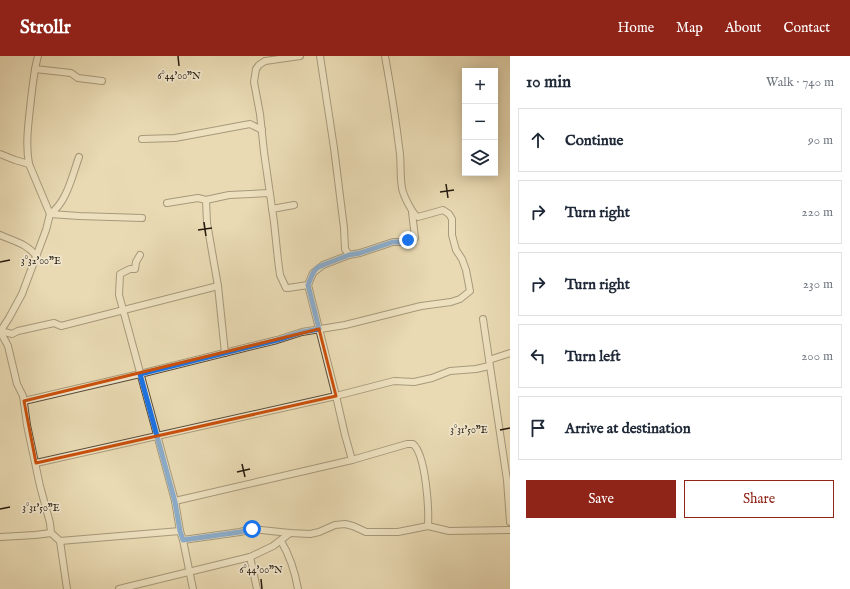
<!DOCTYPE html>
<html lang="en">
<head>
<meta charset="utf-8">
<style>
	:root { --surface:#fff; --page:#f2f2f3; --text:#1f2937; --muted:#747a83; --line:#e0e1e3; --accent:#8f2418 }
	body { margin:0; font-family:"IM FELL English",serif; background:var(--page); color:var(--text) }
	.controls { position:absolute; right:12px; top:12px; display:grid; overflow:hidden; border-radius:0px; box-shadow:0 2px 10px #0003 }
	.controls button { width:36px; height:36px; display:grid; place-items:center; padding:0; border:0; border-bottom:1px solid var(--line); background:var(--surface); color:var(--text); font:20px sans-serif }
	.stop { position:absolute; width:12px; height:12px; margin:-9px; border:3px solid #1a73e8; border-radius:50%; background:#fff }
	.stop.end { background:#1a73e8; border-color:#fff; box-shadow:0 1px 4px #0008 }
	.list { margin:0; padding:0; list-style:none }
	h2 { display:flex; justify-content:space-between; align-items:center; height:52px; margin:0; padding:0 16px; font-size:17px }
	h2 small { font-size:13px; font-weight:400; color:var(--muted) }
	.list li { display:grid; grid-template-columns:26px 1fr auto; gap:12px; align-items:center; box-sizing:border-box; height:64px; margin:0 8px 8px; padding:0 8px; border:1px solid var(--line); border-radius:0px }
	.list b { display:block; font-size:15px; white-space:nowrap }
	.list em { font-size:13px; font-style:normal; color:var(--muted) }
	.actions { display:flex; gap:8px; padding:12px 16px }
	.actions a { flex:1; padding:9px 0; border:1px solid var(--accent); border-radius:0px; text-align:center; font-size:14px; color:var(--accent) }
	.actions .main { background:var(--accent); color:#fff }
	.icon { flex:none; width:22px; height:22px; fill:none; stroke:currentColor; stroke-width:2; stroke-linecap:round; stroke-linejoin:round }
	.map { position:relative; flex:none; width:510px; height:533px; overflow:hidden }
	header { display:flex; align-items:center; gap:24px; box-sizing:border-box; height:56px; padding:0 20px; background:var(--accent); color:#fff }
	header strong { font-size:19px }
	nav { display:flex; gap:22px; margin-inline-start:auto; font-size:14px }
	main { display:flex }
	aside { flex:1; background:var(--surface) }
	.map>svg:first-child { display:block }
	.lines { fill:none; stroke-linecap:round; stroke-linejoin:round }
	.minor-casing { stroke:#574b38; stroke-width:8 }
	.minor { stroke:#f1e7ce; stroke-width:6 }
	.route { stroke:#1a73e8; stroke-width:5 }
	.marked { fill:none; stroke:#cb500c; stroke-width:3; stroke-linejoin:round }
	.ticks { fill:none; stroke:#261b0f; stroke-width:1.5 }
	.ticks-label { font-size:10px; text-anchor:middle; fill:#261b0f; stroke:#f1e7ce; stroke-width:3.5; stroke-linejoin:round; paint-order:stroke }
</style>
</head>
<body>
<header>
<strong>Strollr</strong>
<nav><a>Home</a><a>Map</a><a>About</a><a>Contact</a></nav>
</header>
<main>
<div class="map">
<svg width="510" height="533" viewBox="0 0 510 533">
	<rect width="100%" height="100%" fill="#e9dab3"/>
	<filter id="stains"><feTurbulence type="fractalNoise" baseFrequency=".005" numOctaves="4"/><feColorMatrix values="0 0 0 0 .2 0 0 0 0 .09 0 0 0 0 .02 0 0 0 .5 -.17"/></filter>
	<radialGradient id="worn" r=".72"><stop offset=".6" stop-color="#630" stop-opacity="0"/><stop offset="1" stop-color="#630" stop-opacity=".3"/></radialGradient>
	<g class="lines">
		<defs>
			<g id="minor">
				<polyline points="300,0 265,5 259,9 256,13 254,26 260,58 264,96 274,166 278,204 280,219 286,232 288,232 308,229"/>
				<polyline points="320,0 334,92 344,172 345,193 349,199"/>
				<polyline points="35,13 71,17 78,22 102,25"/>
				<polyline points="142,83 175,82 250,68 262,74"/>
				<polyline points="0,98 15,104 29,108"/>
				<polyline points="206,144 207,167 218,230 225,297"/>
				<polyline points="167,147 198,142 206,144 229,139 269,137 270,139"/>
				<polyline points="272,153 294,149"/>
				<polyline points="50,158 79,160 142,162"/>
				<path d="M50,158C67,146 72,120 79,101"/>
				<path d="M0,179C13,185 28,188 36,200"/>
				<polyline points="140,199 136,206 135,213 130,213 120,218 119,239 175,445 180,475 183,484 193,533"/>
				<polyline points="483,263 507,424 510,466"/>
				<polyline points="0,275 12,278 18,275 54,267 61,270 218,230"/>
				<polyline points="0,275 8,290 17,328 23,340 27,369 40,430 50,467 51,477"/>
				<path d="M0,276L9,262L22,238L46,174L50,158L29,108C25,86 29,64 31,43C33,28 34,14 38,0"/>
				<polyline points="489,304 510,297"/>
				<path d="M24,345L140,318L277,284L302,276L345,269L421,250L451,246L460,243L470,235L466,214L462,203L456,194L452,179V163L449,158L443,154L418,161C413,159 403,139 402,132C400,121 401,110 400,98C396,65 391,33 385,0"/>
				<polyline points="352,404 345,379 336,340 308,229 313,217 323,209 349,199 360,197 393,186 404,186 415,182 412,156"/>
				<polyline points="36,407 336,340 394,325 414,326 432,322 450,315 476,313 489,310"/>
				<path d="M175,445L352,404L407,388H413C426,399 429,453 428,470"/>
				<polyline points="0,481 35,479 51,477 60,485 67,533"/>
				<polyline points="183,484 240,476 252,473 290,477 310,478 319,476 335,469 345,468 353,470 366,476 398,476 428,470 449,475 510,474"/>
				<polyline points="60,485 180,475"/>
				<path d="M281,485C290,500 295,516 298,533"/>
				<polyline points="250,501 257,533"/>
				<polyline points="119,533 250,501 273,490 290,477"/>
			</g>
		</defs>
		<use href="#minor" class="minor-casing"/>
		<use href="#minor" class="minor"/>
	</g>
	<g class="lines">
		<polyline class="route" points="252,473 240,476 183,484 180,475 175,446 140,318 277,284 302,276 319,273 308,229 313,217 317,212 323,209 349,199 360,197 393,186 404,186 408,184"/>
	</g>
	<path d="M0 0H510V533H0ZM319,273L336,340L36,407L24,345Z" fill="#e9dab3" fill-opacity=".55" fill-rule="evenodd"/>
	<path class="marked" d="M319,273L336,340L36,407L24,345Z"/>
	<path class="ticks" d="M178,0L179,10M446,128L448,142M440,136L454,134M204,166L206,180M198,174L212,172M0,206L10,204M500,374L510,372M242,408L245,421M237,416L250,413M0,453L10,451M261,523L262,533"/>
	<g class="ticks-label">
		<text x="179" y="23">6°44'00"N</text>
		<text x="41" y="208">3°32'00"E</text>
		<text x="469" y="377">3°31'50"E</text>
		<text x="41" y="455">3°31'50"E</text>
		<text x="261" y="517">6°44'00"N</text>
	</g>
	<rect width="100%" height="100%" filter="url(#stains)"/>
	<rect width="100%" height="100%" fill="url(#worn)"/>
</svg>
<div class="controls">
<button>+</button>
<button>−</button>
<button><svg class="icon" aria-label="layers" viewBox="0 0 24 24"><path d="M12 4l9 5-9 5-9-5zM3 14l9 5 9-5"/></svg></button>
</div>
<div class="stop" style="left:252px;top:473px"></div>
<div class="stop end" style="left:408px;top:184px"></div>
</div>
<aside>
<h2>10 min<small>Walk · 740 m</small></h2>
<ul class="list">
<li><svg class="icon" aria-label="ahead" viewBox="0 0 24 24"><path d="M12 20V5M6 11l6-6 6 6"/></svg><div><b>Continue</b></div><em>90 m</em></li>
<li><svg class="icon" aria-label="right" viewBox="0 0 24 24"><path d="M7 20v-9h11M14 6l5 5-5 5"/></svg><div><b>Turn right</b></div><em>220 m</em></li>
<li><svg class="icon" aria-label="right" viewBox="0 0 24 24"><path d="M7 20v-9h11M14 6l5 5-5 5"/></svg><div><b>Turn right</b></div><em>230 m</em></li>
<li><svg class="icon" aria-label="left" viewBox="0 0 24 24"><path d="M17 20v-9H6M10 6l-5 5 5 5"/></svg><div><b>Turn left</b></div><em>200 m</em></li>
<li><svg class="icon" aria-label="arrive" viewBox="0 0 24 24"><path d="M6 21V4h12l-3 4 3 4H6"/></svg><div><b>Arrive at destination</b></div></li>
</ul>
<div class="actions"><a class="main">Save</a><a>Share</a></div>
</aside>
</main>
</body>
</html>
